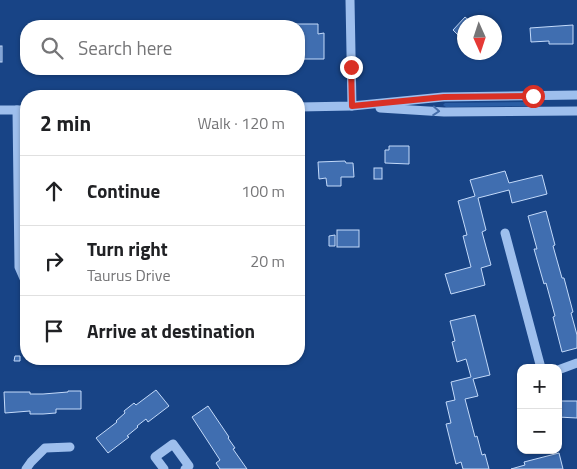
<!DOCTYPE html>
<html lang="en">
<head>
<meta charset="utf-8">
<style>
	:root { --surface:#fff; --page:#f2f2f2; --text:#202124; --muted:#757577; --line:#e0e0e0 }
	body { margin:0; font-family:"Titillium Web",sans-serif; background:var(--page); color:var(--text) }
	.controls { position:absolute; right:15px; bottom:15px; display:grid; overflow:hidden; border-radius:10px; box-shadow:0 1px 4px #0004 }
	.controls button { width:45px; height:45px; display:grid; place-items:center; padding:0; border:0; border-bottom:1px solid var(--line); background:var(--surface); color:var(--text); font:25px sans-serif }
	.compass { position:absolute; left:457px; top:15px; width:45px; height:45px; border-radius:50%; background:var(--surface); box-shadow:0 1px 4px #0004; rotate:177deg }
	.stop { position:absolute; width:15px; height:15px; margin:-11px; border:4px solid #d93025; border-radius:50%; background:#fff }
	.stop.end { background:#d93025; border-color:#fff; box-shadow:0 1px 5px #0008 }
	.list { margin:0; padding:0; list-style:none }
	h2 { display:flex; justify-content:space-between; align-items:center; height:65px; margin:0; padding:0 20px; font-size:21px }
	h2 small { font-size:16px; font-weight:400; color:var(--muted) }
	.list li { display:grid; grid-template-columns:32px 1fr auto; gap:15px; align-items:center; box-sizing:border-box; height:70px; padding:0 20px; border-top:1px solid var(--line) }
	.list b { display:block; font-size:19px; white-space:nowrap }
	.list p { margin:0; font-size:16px; white-space:nowrap; color:var(--muted) }
	.list em { font-size:16px; font-style:normal; color:var(--muted) }
	.icon { flex:none; width:28px; height:28px; fill:none; stroke:currentColor; stroke-width:2; stroke-linecap:round; stroke-linejoin:round }
	.map { position:relative; flex:none; width:577px; height:469px; overflow:hidden }
	.search { position:absolute; background:var(--surface); box-shadow:0 1px 4px #0004; left:20px; top:20px; width:285px; height:55px; display:flex; align-items:center; gap:12px; box-sizing:border-box; padding:0 18px; border-radius:20px; color:var(--muted); font-size:19px }
	.panel { position:absolute; background:var(--surface); box-shadow:0 1px 4px #0004; left:20px; top:90px; width:285px; height:275px; border-radius:20px }
	.map>svg:first-child { display:block }
	.green { fill:#2a5da4 }
	.building { fill:#406eb0; stroke:#c3dafa }
	.lines { fill:none; stroke-linecap:round; stroke-linejoin:round }
	.minor { stroke:#9ebfed; stroke-width:9 }
	.oneway { stroke:#476faa }
	.route { stroke:#d93025; stroke-width:6 }
</style>
</head>
<body>
<div class="map">
<svg width="577" height="469" viewBox="0 0 577 469">
	<rect width="100%" height="100%" fill="#184486"/>
	<polygon class="green" points="528,102 530,104 528,106 446,107 443,105 445,103"/>
	<g class="building">
		<polygon points="465,17 471,22 464,22 464,41 453,30"/>
		<polygon points="294,24 318,24 318,34 324,33 324,59 302,59 302,56 299,56 299,26 294,26"/>
		<polygon points="573,25 573,44 549,44 549,41 531,42 530,28"/>
		<rect x="0" y="46" width="2" height="16"/>
		<polygon points="389,146 409,146 409,164 385,163 385,150 389,150"/>
		<polygon points="345,161 346,163 353,163 354,177 341,177 341,186 327,186 326,178 319,179 318,162"/>
		<rect x="374" y="168" width="8" height="11"/>
		<polygon points="505,171 509,183 542,175 547,194 512,203 509,190 478,198 486,230 482,232 491,265 481,268 485,285 451,294 445,274 471,267 463,236 467,235 458,201 475,196 470,180"/>
		<polygon points="546,211 555,245 553,246 562,278 564,278 573,312 571,313 577,335 577,348 562,352 553,317 555,316 546,283 544,284 534,249 537,249 528,216"/>
		<rect x="337" y="230" width="22" height="17"/>
		<polygon points="335,235 335,246 329,246 329,236"/>
		<polygon points="475,315 490,375 473,379 478,396 465,399 475,437 477,436 482,455 485,454 489,469 463,469 461,462 456,464 446,424 451,423 446,402 455,400 451,382 471,377 466,359 457,362 452,342 455,341 450,321"/>
		<polygon points="15,356 20,356 20,361 14,361"/>
		<polygon points="156,390 169,406 148,422 146,419 137,426 138,427 127,436 129,437 108,453 96,438 117,422 116,421 125,413 124,411 134,403 136,405"/>
		<polygon points="68,391 81,391 81,409 56,409 56,413 43,414 30,414 30,411 5,413 4,392 30,392 30,394 43,394 68,392"/>
		<polygon points="558,401 577,401 577,418 558,417"/>
		<polygon points="208,406 229,437 228,438 235,448 233,449 247,469 220,469 216,463 220,460 192,417"/>
		<polygon points="559,453 563,469 511,469 525,465 524,462"/>
	</g>
	<g class="lines">
		<g class="minor">
			<polyline points="350,0 352,106"/>
			<polyline points="299,107 352,106 443,97 577,95"/>
			<polyline points="380,108 444,112 577,111"/>
			<polyline points="0,110 26,110"/>
			<polyline points="17,110 19,267 26,283"/>
			<polyline points="505,233 541,368"/>
			<polyline points="558,370 577,363"/>
			<polyline points="26,469 31,462 45,448 70,447"/>
			<polyline points="164,469 155,457 173,444 189,466 185,469"/>
		</g>
	</g>
	<defs><path id="oneway-chevron" d="M-2-3.5L2.5 0L-2 3.5" fill="none" stroke-width="1.6" stroke-linecap="round" stroke-linejoin="round" transform="scale(1.25)"/></defs>
	<use class="oneway" href="#oneway-chevron" transform="translate(436 111) rotate(4)"/>
	<g class="lines">
		<polyline class="route" points="351,67 352,106 444,97 533,96"/>
	</g>
</svg>
<div class="controls">
<button>+</button>
<button>−</button>
</div>
<svg class="compass" viewBox="-18 -18 36 36"><path d="M0-13l5 13h-10z" fill="#e53935"/><path d="M0 13l5-13h-10z" fill="#757577"/></svg>
<div class="stop" style="left:533px;top:96px"></div>
<div class="stop end" style="left:351px;top:67px"></div>
<div class="search"><svg class="icon" aria-label="search" viewBox="0 0 24 24"><circle cx="10" cy="10" r="6"/><path d="M15 15l6 6"/></svg>Search here</div>
<section class="panel">
<h2>2 min<small>Walk · 120 m</small></h2>
<ul class="list">
<li><svg class="icon" aria-label="ahead" viewBox="0 0 24 24"><path d="M12 20V5M6 11l6-6 6 6"/></svg><div><b>Continue</b></div><em>100 m</em></li>
<li><svg class="icon" aria-label="right" viewBox="0 0 24 24"><path d="M7 20v-9h11M14 6l5 5-5 5"/></svg><div><b>Turn right</b><p>Taurus Drive</p></div><em>20 m</em></li>
<li><svg class="icon" aria-label="arrive" viewBox="0 0 24 24"><path d="M6 21V4h12l-3 4 3 4H6"/></svg><div><b>Arrive at destination</b></div></li>
</ul>
</section>
</div>
</body>
</html>
